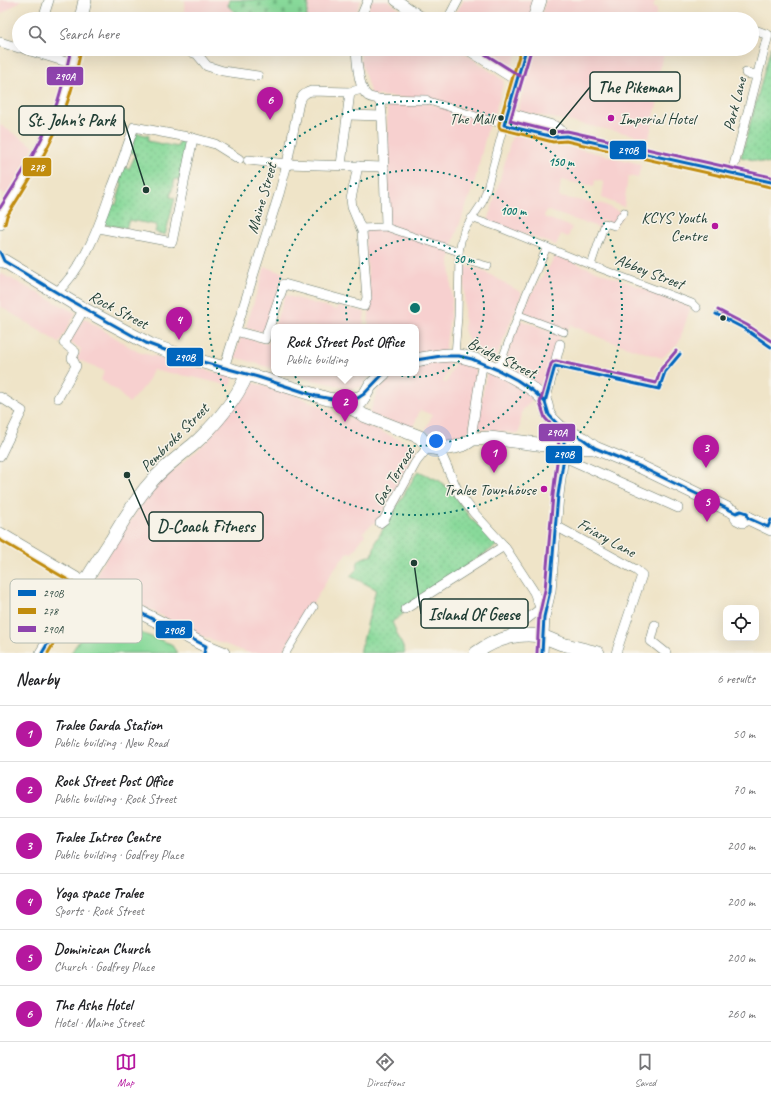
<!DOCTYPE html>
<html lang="en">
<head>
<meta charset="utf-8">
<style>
	:root { --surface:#fff; --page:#f6f6f6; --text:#202124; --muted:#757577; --line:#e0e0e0; --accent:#b5179e }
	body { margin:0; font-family:Caveat,sans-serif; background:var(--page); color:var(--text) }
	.controls { position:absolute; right:12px; bottom:12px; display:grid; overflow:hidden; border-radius:8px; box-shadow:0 4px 16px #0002 }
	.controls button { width:36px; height:36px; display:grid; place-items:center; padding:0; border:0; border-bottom:1px solid var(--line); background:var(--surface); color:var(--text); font:20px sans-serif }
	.you { position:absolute; left:436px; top:441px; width:14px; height:14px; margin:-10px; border:3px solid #fff; border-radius:50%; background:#1a73e8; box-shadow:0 0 0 6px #1a73e833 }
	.badge { display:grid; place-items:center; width:26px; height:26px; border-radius:50%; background:var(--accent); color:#fff; font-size:13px; font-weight:700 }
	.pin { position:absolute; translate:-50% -33px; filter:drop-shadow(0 1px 2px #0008) }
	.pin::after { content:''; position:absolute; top:21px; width:14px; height:12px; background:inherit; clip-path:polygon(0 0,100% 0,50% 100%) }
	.popup { position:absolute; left:271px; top:324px; width:148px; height:52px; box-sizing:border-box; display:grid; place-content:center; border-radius:8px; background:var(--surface); filter:drop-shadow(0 1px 3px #0005); font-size:13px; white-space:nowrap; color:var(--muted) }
	.popup b { font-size:15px; color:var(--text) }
	.popup::after { content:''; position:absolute; left:50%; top:100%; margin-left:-8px; border:8px solid transparent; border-top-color:var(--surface) }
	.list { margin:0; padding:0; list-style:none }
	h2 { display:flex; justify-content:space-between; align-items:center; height:52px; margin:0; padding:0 16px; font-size:17px }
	h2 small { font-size:13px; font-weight:400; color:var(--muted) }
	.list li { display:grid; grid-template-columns:26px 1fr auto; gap:12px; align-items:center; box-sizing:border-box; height:56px; padding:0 16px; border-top:1px solid var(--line) }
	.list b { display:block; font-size:15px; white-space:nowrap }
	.list p { margin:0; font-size:13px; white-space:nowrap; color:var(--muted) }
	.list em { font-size:13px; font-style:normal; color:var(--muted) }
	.icon { flex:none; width:22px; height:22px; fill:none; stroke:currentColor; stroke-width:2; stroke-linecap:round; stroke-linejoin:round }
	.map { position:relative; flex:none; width:771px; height:653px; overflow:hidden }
	.search { position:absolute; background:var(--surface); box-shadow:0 4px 16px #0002; left:12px; right:12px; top:12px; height:44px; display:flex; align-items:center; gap:10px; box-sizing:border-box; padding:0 14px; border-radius:22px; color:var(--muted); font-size:15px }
	.sheet { height:388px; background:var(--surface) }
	nav { display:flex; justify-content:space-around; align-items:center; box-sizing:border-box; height:56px; border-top:1px solid var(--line); background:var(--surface); font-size:11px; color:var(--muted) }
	nav a { display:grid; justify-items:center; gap:2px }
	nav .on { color:var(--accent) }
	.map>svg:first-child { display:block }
	.built { fill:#f7d0cf }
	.green { fill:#88d99a; stroke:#548b67 }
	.cemetery { fill:url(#cemetery-stones); stroke:#548b67 }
	.park { fill:url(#park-dots); stroke:#548b67 }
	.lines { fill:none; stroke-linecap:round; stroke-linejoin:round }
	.pedestrian-casing { stroke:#687768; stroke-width:8 }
	.minor-casing { stroke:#687768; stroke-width:10 }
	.tertiary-casing { stroke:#687768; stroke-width:12 }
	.secondary-casing { stroke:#687768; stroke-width:14 }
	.pedestrian { stroke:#fff; stroke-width:7 }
	.minor { stroke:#fff; stroke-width:9 }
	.tertiary { stroke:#fff; stroke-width:11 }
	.secondary { stroke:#fff; stroke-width:13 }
	.bus-1-casing { stroke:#f7f3e8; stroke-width:6 }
	.bus-2-casing { stroke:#f7f3e8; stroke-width:6 }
	.bus-3-casing { stroke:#f7f3e8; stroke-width:6 }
	.bus-1 { stroke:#0065bd; stroke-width:3 }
	.bus-2 { stroke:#c18c0d; stroke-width:3 }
	.bus-3 { stroke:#8e44ad; stroke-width:3 }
	.ring { fill:none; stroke:#0f766e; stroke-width:2; stroke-dasharray:2 4 }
	.bus-dot { fill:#1f3d34; stroke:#f7f3e8; stroke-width:1.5 }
	.poi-dot { fill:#b5179e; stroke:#f7f3e8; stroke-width:1.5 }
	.labels { text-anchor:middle; stroke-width:3; stroke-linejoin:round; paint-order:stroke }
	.bus-label { font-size:15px; fill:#1f3d34; stroke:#f7f3e8; text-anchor:end }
	.street-label { font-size:16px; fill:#1f3d34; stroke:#f7f3e8 }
	.poi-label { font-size:16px; fill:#1f3d34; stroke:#f7f3e8; text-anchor:end }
	.key { fill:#f7f3e8; stroke:#b6bcb2; stroke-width:1 }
	.key-label { font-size:11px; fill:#1f3d34 }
	.centre { fill:#0f766e; stroke:#f7f3e8; stroke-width:2 }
	.ring-label { font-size:12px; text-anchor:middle; font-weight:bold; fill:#0f766e; stroke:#f7f3e8; stroke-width:3; stroke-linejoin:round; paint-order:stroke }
	.leader { fill:none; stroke:#1f3d34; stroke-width:1.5 }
	.callout-dot { fill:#1f3d34; stroke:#f7f3e8; stroke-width:1.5 }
	.callout { fill:#f7f3e8; stroke:#1f3d34; stroke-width:1.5 }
	.callout-label { font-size:17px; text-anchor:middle; font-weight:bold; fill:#1f3d34 }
	.line-badge { stroke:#f7f3e8; stroke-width:1.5 }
	.badge-label { font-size:11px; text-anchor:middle; font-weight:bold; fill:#fff }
</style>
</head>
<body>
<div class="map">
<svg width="771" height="653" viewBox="0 0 771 653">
	<defs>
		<pattern id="cemetery-stones" width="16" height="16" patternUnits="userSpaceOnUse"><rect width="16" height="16" fill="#88d99a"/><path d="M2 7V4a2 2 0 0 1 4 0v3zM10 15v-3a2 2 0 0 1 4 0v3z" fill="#75bb85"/></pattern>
		<pattern id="park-dots" width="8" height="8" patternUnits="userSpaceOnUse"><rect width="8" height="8" fill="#88d99a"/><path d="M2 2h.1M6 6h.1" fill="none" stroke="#75bb85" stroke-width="1.8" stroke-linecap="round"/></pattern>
	</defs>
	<rect width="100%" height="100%" fill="#f7f3e8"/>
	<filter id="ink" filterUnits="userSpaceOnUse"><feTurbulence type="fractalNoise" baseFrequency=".025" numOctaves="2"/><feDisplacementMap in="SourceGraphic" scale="8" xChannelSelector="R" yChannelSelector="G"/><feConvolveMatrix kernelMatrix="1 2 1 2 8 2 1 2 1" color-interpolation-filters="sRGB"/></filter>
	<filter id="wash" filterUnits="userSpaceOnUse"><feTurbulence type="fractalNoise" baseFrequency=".012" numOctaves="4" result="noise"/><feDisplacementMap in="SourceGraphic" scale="16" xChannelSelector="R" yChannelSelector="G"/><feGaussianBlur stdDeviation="0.9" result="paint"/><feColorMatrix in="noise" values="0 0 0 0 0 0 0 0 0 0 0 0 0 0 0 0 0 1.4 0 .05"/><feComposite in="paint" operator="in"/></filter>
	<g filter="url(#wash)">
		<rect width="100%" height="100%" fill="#efe4c8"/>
		<g class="built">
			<polygon points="0,0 22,0 0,15"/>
			<polygon points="185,0 229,0 228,6 241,19 186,19 184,6"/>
			<polygon points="309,0 361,0 353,19 306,19"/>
			<polygon points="372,0 387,0 413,19 364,19"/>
			<polygon points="464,0 535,0 530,19 452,19"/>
			<polygon points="545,0 655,0 653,8 657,9 655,19 541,19"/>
			<polygon points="361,49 459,49 504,81 493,119 438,101 371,95 361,62"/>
			<polygon points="478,49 519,49 511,68 508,69"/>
			<polygon points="534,49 665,49 657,81 662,83 649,138 518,111"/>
			<polygon points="387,101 424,101 489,123 474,184 451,248 388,226"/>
			<polygon points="0,125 34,146 8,196 0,191"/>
			<polygon points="513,133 641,164 638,178 628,176 624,207 602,198 604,182 595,180 594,187 561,180 559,197 603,204 624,214 615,226 602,220 600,228 546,210 544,217 572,227 568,237 561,234 556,245 488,222"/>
			<polygon points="380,228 451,251 450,260 452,302 445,353 416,354 416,327 368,327 370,301 364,229"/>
			<polygon points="556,256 691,306 679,342 662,358 603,339 571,325 567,330 523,312 530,295"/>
			<polygon points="465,266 482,270 522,293 495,361 472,350 464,329"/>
			<polygon points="265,267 284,273 264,333 246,327"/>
			<polygon points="0,273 76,313 59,343 0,306"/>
			<polygon points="285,295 337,310 338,306 365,312 363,327 274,327 274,369 235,357 241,336 268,344"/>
			<polygon points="84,318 138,352 233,377 230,386 193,377 153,370 147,383 129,403 117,391 101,380 104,371 77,359 81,349 69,342"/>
			<polygon points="520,320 560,334 544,391 503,366"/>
			<polygon points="450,360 449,368 443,382 446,383 455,362 476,368 470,430 462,437 446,438 425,431 432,415 420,410 413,428 369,415 378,390 396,373 416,373 416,364"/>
			<polygon points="487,371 518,381 534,398 522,411 519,434 476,428"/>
			<polygon points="288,373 371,373 361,387 349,389 332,384 311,380"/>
			<polygon points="250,382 290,393 417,447 380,518 363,532 365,535 352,553 348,552 334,569 282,653 249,653 193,633 96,580 99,569 140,506 155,487 207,441"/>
		</g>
		<path class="green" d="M100,623H106L123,630L135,631L171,644L177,653H71C79,641 86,628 100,623Z"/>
		<polygon class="cemetery" points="229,0 309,0 306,19 241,19 228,6"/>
		<g class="park">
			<polygon points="771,47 771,164 741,157"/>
			<polygon points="137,133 149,136 148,141 177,147 180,140 188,142 180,180 175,179 170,197 175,198 165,235 155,232 157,225 129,220 126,228 102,224 110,203 116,205 122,183 117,181 122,167 129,169 136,154 128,151"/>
			<path d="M418,471L440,481L455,496L470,518L499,544L402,609L403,614L392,622L405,652L404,653H360L376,589L350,576L358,568C355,560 364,556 372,556L376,541Z"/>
		</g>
	</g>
	<g filter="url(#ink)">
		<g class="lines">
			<defs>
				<g id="pedestrian">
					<polyline points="426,100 504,125 487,188 482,203 464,230 461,241 459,252 458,316 455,355"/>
					<polyline points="471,218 500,228 591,265 692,303 697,308"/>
					<polyline points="360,228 386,227 459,252"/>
					<polyline points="459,258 488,266"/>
					<polyline points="591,265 605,223 614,226 624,212"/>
					<polyline points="519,315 564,332"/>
					<polyline points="498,370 526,294 547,247"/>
					<polyline points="286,653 314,607"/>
				</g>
				<g id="minor">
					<polyline points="724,18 726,19"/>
					<polyline points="43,19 49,0"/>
					<polyline points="360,19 368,0"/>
					<polyline points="448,19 458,0"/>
					<polyline points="0,42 19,48"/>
					<polyline points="24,49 73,64"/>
					<polyline points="182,49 197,54 207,66 223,71 258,76"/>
					<path d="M356,49C357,61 358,89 368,96C371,98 375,98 378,99L426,100"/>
					<polyline points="746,73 756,75"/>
					<polyline points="378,99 381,105 382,116 386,224"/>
					<polyline points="348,115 382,116"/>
					<polyline points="193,138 215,144 239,159"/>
					<polyline points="248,160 287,164 384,167"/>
					<polyline points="341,165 350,92"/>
					<polyline points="732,173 768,35 752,29"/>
					<path d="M56,293C85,267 100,224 112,188C120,168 127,147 134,127L193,138L172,242L98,228"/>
					<polyline points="235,331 265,339 284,284 364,306 367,298 362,231 352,207 351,199 358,166"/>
					<path d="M224,368L279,194L287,164L299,102C302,96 304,93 311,91L350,92L363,89"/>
					<polyline points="0,397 22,411 0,456"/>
					<polyline points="58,398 76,366 72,358 75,352 64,343 84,309"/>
					<polyline points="545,402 560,344"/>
					<polyline points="473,439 472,431 481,372 483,364"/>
					<polyline points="439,449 459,494 474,513 504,546 534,592 544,617"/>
					<polyline points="564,457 678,508"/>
					<polyline points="380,523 384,520 416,462 428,447"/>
					<polyline points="556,526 636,570 642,575 616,653"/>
					<polyline points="405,609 504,546"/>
					<polyline points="655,625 651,641 666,653"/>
					<polyline points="508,638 519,625 540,609"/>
				</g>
				<g id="tertiary">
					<polyline points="396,0 423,19"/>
					<polyline points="468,49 517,80"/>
					<polyline points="507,113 556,127 566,136"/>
					<polyline points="504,125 554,137 566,136 771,182"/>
					<polyline points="542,653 544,617 550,591 558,495 564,446"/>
				</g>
				<g id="secondary">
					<polyline points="81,19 85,0"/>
					<polyline points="534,19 540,0"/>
					<polyline points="504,125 526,49"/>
					<path d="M0,223L2,214C22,183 43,148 58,114C67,94 71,71 76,49"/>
					<polyline points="0,261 4,261 78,306 151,345 189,358 260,378 328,399 341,401 359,398 364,395"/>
					<path d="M416,360C429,358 445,353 459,356C480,359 534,384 545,402C547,406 547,411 548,414C553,424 561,423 564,437"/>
					<path d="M341,401C348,409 356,409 363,415L420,437L428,447L439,449L455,447L465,444L473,439L490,438L553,446L595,448"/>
					<polyline points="361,402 370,386 384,373"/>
					<polyline points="561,428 583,439 595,448 641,467 736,513 737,518 743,521 748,518"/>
					<polyline points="748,518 771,529"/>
					<polyline points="0,534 83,583 206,646 223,653"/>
					<path d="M65,614C86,603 93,602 117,601"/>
					<path d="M42,653C65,615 87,577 112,539C122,522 133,505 145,489C159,471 177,458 194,444C214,426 237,399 247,374"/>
					<path d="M476,653C495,639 521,631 544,637C550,639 556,642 562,644C574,647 586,650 598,653"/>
				</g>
			</defs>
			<use href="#pedestrian" class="pedestrian-casing"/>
			<use href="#minor" class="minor-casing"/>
			<use href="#tertiary" class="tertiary-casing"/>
			<use href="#secondary" class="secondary-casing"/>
			<use href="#pedestrian" class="pedestrian"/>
			<use href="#minor" class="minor"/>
			<use href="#tertiary" class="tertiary"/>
			<use href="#secondary" class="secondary"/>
			<defs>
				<g id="bus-1">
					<polyline points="526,49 504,125 554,137 566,136 771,182"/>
					<polyline points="0,252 4,261 71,301 146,343 181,356 258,377 316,396 337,400 358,398 364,394 384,373"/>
					<polyline points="716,314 745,329 771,347"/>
					<polyline points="416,360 441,356 459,356 472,359 498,370 517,380 533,391 545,402 549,415 561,428 564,441 564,457 558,495 550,591 544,617 542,653"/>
					<polyline points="545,402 555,366 659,389 665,372 680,354"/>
					<polyline points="561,428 583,439 595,448 641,467 736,513 741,511 747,513 748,518 768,527 771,520"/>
					<polyline points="42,653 65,614 82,605 94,602 117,601 206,646 204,653"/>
				</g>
				<g id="bus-2">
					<polyline points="521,49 499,124 499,127 501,129 553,142 566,141 770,187"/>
					<path d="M5,224L7,216C29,181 52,145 66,106C73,88 77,69 81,50"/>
					<polyline points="0,540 80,587"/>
					<polyline points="48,653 87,586"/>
				</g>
				<g id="bus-3">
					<polyline points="477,49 520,76"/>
					<polyline points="531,50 510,121 554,132 567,131 771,177"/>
					<path d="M0,208C21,175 44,140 57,103C63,85 67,67 71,49"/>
					<polyline points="718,310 747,325 771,341"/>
					<polyline points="537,653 539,616 545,590 553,495 559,446 557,431 545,418 540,403 551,364 553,362 556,361 656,383 661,369 676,351"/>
				</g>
			</defs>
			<use href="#bus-1" class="bus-1-casing"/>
			<use href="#bus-2" class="bus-2-casing"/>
			<use href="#bus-3" class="bus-3-casing"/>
			<use href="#bus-1" class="bus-1"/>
			<use href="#bus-2" class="bus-2"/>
			<use href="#bus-3" class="bus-3"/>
		</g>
	</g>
	<g class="ring">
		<circle cx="415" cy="308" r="69"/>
		<circle cx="415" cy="308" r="138"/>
		<circle cx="415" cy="308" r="207"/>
	</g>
	<g class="bus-dot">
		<circle cx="501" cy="118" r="3.5"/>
		<circle cx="723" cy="318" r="3.5"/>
	</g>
	<g class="poi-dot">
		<circle cx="611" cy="118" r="4"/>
		<circle cx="715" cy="226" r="4"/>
		<circle cx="544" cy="489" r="4"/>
	</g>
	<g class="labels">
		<g class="bus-label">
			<text x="494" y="124">The Mall</text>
		</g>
		<g class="street-label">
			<text transform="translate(734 104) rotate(-76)" y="6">Park Lane</text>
			<text transform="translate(261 198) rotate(-74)" y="6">Maine Street</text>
			<text transform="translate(650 271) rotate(21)" y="6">Abbey Street</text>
			<text transform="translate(119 309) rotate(28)" y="6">Rock Street</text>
			<text transform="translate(502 357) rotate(26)" y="6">Bridge Street</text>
			<text transform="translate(174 437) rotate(-45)" y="6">Pembroke Street</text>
			<text transform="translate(393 476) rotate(-59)" y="6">Gas Terrace</text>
			<text transform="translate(607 537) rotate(29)" y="6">Friary Lane</text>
		</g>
		<g class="poi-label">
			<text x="619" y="124" text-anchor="start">Imperial Hotel</text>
			<text x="707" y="223">KCYS Youth<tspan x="707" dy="18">Centre</tspan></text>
			<text x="536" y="495">Tralee Townhouse</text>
		</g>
	</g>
	<rect x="10" y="579" width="132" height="64" rx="6" class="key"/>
	<rect x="18" y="590" width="18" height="6" fill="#0065bd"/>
	<rect x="18" y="608" width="18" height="6" fill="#c18c0d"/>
	<rect x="18" y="626" width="18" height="6" fill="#8e44ad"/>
	<g class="key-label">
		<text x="43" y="597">290B</text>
		<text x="43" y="615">278</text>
		<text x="43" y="633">290A</text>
	</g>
	<circle cx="415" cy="308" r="6" class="centre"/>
	<g class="ring-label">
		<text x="561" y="166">150 m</text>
		<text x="513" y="215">100 m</text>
		<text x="464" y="263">50 m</text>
	</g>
	<path class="leader" d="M553 132L590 87M146 190L124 120M127 475L149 526M414 563L421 614"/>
	<g class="callout-dot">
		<circle cx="553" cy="132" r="4"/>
		<circle cx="146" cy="190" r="4"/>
		<circle cx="127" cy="475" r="4"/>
		<circle cx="414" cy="563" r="4"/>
	</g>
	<g class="callout">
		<rect x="590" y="72" width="90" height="29" rx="4"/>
		<rect x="19" y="106" width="105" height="29" rx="4"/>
		<rect x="149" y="512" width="114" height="29" rx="4"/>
		<rect x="421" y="599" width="107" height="29" rx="4"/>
	</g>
	<g class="callout-label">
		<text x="635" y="93">The Pikeman</text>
		<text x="71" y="126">St. John's Park</text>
		<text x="206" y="532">D-Coach Fitness</text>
		<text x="474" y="620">Island Of Geese</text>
	</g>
	<g class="line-badge">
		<rect x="46" y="66" width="38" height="20" rx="4" fill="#8e44ad"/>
		<rect x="609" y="140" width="38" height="20" rx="4" fill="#0065bd"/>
		<rect x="22" y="157" width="30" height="20" rx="4" fill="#c18c0d"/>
		<rect x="166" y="347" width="38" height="20" rx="4" fill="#0065bd"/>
		<rect x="538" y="423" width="38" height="19" rx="4" fill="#8e44ad"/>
		<rect x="545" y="445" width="38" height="19" rx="4" fill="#0065bd"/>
		<rect x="155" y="620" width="38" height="19" rx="4" fill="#0065bd"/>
	</g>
	<g class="badge-label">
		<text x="65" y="80">290A</text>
		<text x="628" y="154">290B</text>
		<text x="37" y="171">278</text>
		<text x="185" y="361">290B</text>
		<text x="557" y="436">290A</text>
		<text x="564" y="458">290B</text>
		<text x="174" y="634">290B</text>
	</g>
</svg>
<div class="controls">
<button><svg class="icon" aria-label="locate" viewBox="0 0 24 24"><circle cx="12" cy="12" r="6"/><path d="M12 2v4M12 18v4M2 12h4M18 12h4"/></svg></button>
</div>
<div class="you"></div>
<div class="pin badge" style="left:494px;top:473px">1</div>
<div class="pin badge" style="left:345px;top:422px">2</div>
<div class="popup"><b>Rock Street Post Office</b>Public building</div>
<div class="pin badge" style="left:706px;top:468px">3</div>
<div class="pin badge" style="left:179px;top:340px">4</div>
<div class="pin badge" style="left:707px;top:522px">5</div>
<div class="pin badge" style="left:270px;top:120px">6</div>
<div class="search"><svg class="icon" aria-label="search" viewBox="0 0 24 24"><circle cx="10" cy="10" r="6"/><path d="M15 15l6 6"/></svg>Search here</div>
</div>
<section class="sheet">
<h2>Nearby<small>6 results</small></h2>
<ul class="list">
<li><span class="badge">1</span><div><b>Tralee Garda Station</b><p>Public building · New Road</p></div><em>50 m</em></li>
<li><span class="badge">2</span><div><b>Rock Street Post Office</b><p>Public building · Rock Street</p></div><em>70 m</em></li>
<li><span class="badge">3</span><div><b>Tralee Intreo Centre</b><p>Public building · Godfrey Place</p></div><em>200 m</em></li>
<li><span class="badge">4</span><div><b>Yoga space Tralee</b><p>Sports · Rock Street</p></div><em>200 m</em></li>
<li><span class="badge">5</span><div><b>Dominican Church</b><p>Church · Godfrey Place</p></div><em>200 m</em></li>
<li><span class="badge">6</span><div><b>The Ashe Hotel</b><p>Hotel · Maine Street</p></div><em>260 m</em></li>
</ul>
</section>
<nav>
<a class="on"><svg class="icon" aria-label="map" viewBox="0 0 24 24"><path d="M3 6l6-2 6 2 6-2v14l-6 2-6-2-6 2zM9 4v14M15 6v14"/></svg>Map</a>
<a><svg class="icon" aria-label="directions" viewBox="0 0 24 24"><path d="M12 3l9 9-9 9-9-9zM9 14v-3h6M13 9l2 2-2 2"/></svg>Directions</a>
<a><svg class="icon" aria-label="saved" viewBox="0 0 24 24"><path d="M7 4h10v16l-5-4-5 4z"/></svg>Saved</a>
</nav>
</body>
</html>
